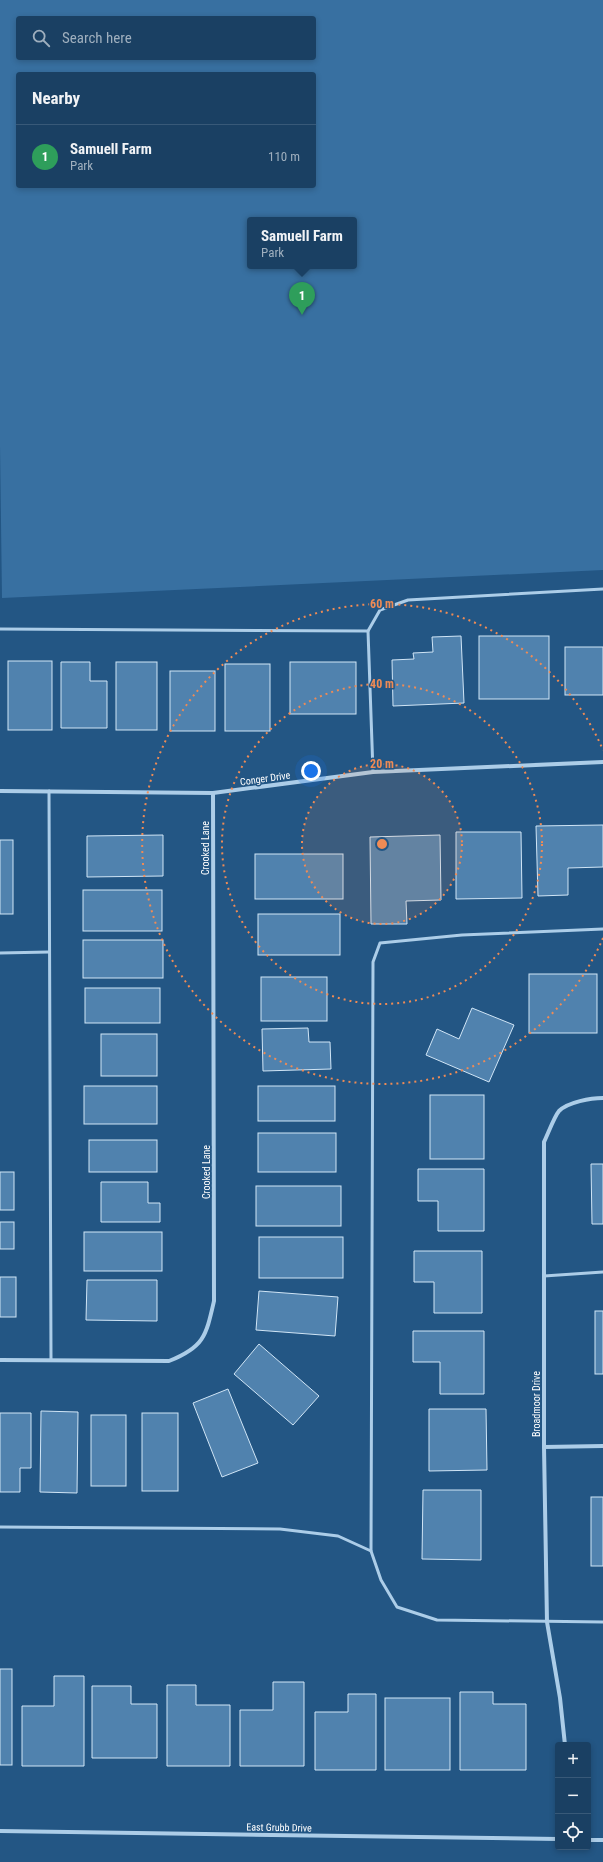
<!DOCTYPE html>
<html lang="en">
<head>
<meta charset="utf-8">
<style>
	:root { --surface:#1a4063; --page:#234769; --text:#f1f3f6; --muted:#9fafbe; --line:#385978; --accent:#90b9f0 }
	body { margin:0; font-family:"Roboto Condensed",sans-serif; background:var(--page); color:var(--text) }
	.controls { position:absolute; right:12px; bottom:12px; display:grid; overflow:hidden; border-radius:4px; box-shadow:0 2px 6px #0003 }
	.controls button { width:36px; height:36px; display:grid; place-items:center; padding:0; border:0; border-bottom:1px solid var(--line); background:var(--surface); color:var(--text); font:20px sans-serif }
	.you { position:absolute; left:311px; top:771px; width:14px; height:14px; margin:-10px; border:3px solid #fff; border-radius:50%; background:#1a73e8; box-shadow:0 0 0 6px #1a73e833 }
	.badge { display:grid; place-items:center; width:26px; height:26px; border-radius:50%; background:var(--accent); color:#fff; font-size:13px; font-weight:700 }
	.pin { position:absolute; translate:-50% -33px; filter:drop-shadow(0 1px 2px #0008) }
	.pin::after { content:''; position:absolute; top:21px; width:14px; height:12px; background:inherit; clip-path:polygon(0 0,100% 0,50% 100%) }
	.popup { position:absolute; left:247px; top:217px; width:110px; height:52px; box-sizing:border-box; display:grid; place-content:center; border-radius:4px; background:var(--surface); filter:drop-shadow(0 1px 3px #0005); font-size:13px; white-space:nowrap; color:var(--muted) }
	.popup b { font-size:15px; color:var(--text) }
	.popup::after { content:''; position:absolute; left:50%; top:100%; margin-left:-8px; border:8px solid transparent; border-top-color:var(--surface) }
	.list { margin:0; padding:0; list-style:none }
	h2 { display:flex; justify-content:space-between; align-items:center; height:52px; margin:0; padding:0 16px; font-size:17px }
	h2 small { font-size:13px; font-weight:400; color:var(--muted) }
	.list li { display:grid; grid-template-columns:26px 1fr auto; gap:12px; align-items:center; box-sizing:border-box; height:64px; padding:0 16px; border-top:1px solid var(--line) }
	.list b { display:block; font-size:15px; white-space:nowrap }
	.list p { margin:0; font-size:13px; white-space:nowrap; color:var(--muted) }
	.list em { font-size:13px; font-style:normal; color:var(--muted) }
	.icon { flex:none; width:22px; height:22px; fill:none; stroke:currentColor; stroke-width:2; stroke-linecap:round; stroke-linejoin:round }
	.map { position:relative; flex:none; width:603px; height:1862px; overflow:hidden }
	.search { position:absolute; background:var(--surface); box-shadow:0 2px 6px #0003; left:16px; top:16px; width:300px; height:44px; display:flex; align-items:center; gap:10px; box-sizing:border-box; padding:0 14px; border-radius:4px; color:var(--muted); font-size:15px }
	.panel { position:absolute; background:var(--surface); box-shadow:0 2px 6px #0003; left:16px; top:72px; width:300px; height:116px; border-radius:4px }
	.map>svg:first-child { display:block }
	.green { fill:#3870a1; fill-rule:evenodd }
	.building { fill:#5082ae; stroke:#d0e5f6 }
	.lines { fill:none; stroke-linecap:round; stroke-linejoin:round }
	.service { stroke:#accde8; stroke-width:3 }
	.minor { stroke:#accde8; stroke-width:4 }
	.ring { fill:none; stroke:#ef8b55; stroke-width:2; stroke-dasharray:2 4 }
	.labels { text-anchor:middle; stroke-width:3; stroke-linejoin:round; paint-order:stroke }
	.street-label { font-size:10px; fill:#fff; stroke:#235684 }
	.centre { fill:#ef8b55; stroke:#235684; stroke-width:2 }
	.ring-label { font-size:12px; text-anchor:middle; font-weight:bold; fill:#ef8b55; stroke:#235684; stroke-width:3; stroke-linejoin:round; paint-order:stroke }
</style>
</head>
<body>
<div class="map">
<svg width="603" height="1862" viewBox="0 0 603 1862">
	<rect width="100%" height="100%" fill="#235684"/>
	<path class="green" d="M0,0H603V570L2,598L0,445ZM18,18H314V58H18ZM18,74H314V186H18ZM250,220H354V266H250Z"/>
	<g class="building">
		<polygon points="461,636 464,703 393,706 392,660 414,659 413,653 433,652 432,637"/>
		<rect x="479" y="636" width="70" height="63"/>
		<rect x="565" y="647" width="38" height="48"/>
		<rect x="8" y="661" width="44" height="69"/>
		<polygon points="61,662 90,662 90,681 107,681 107,728 61,728"/>
		<rect x="116" y="662" width="41" height="68"/>
		<rect x="290" y="662" width="66" height="52"/>
		<rect x="225" y="664" width="45" height="67"/>
		<rect x="170" y="671" width="45" height="60"/>
		<polygon points="603,825 603,867 568,868 568,895 538,896 536,826"/>
		<polygon points="456,832 521,832 522,898 456,899"/>
		<polygon points="163,835 163,876 87,877 87,836"/>
		<polygon points="440,835 441,900 406,901 407,924 371,924 370,837"/>
		<rect x="0" y="840" width="13" height="74"/>
		<rect x="255" y="854" width="88" height="45"/>
		<rect x="83" y="890" width="79" height="41"/>
		<rect x="258" y="914" width="82" height="41"/>
		<rect x="83" y="940" width="80" height="38"/>
		<rect x="529" y="974" width="68" height="59"/>
		<rect x="261" y="977" width="66" height="44"/>
		<rect x="85" y="988" width="75" height="35"/>
		<polygon points="472,1008 514,1025 489,1082 426,1055 437,1029 459,1039"/>
		<polygon points="308,1028 309,1042 330,1042 331,1069 263,1071 262,1029"/>
		<rect x="101" y="1034" width="56" height="42"/>
		<rect x="84" y="1086" width="73" height="38"/>
		<rect x="258" y="1086" width="77" height="35"/>
		<rect x="430" y="1095" width="54" height="64"/>
		<rect x="258" y="1133" width="78" height="39"/>
		<rect x="89" y="1140" width="68" height="32"/>
		<polygon points="591,1164 603,1164 603,1224 592,1224"/>
		<polygon points="418,1169 484,1169 484,1231 438,1231 438,1201 418,1201"/>
		<rect x="0" y="1172" width="14" height="38"/>
		<polygon points="101,1182 148,1182 148,1203 160,1203 160,1222 101,1222"/>
		<rect x="256" y="1186" width="85" height="40"/>
		<rect x="0" y="1222" width="14" height="27"/>
		<rect x="84" y="1232" width="78" height="39"/>
		<rect x="259" y="1237" width="84" height="41"/>
		<polygon points="414,1251 482,1251 482,1313 434,1313 434,1282 414,1282"/>
		<rect x="0" y="1277" width="16" height="40"/>
		<polygon points="87,1280 157,1280 157,1321 86,1320"/>
		<polygon points="259,1291 338,1297 335,1336 256,1330"/>
		<rect x="595" y="1311" width="8" height="63"/>
		<polygon points="413,1331 484,1331 484,1394 440,1394 440,1362 413,1362"/>
		<polygon points="259,1344 319,1396 293,1425 234,1374"/>
		<polygon points="228,1389 258,1463 222,1477 193,1403"/>
		<polygon points="429,1409 486,1409 487,1470 429,1471"/>
		<polygon points="41,1411 78,1412 77,1493 40,1492"/>
		<polygon points="0,1413 31,1413 31,1468 20,1468 20,1492 0,1492"/>
		<rect x="142" y="1413" width="36" height="78"/>
		<rect x="91" y="1415" width="35" height="71"/>
		<polygon points="423,1490 481,1490 481,1560 422,1559"/>
		<rect x="591" y="1497" width="12" height="69"/>
		<rect x="0" y="1669" width="12" height="96"/>
		<polygon points="54,1676 84,1676 84,1766 22,1766 22,1706 54,1706"/>
		<polygon points="273,1682 304,1682 304,1766 240,1766 240,1710 273,1710"/>
		<polygon points="167,1685 196,1685 196,1705 230,1705 230,1766 167,1766"/>
		<polygon points="92,1686 131,1686 131,1704 157,1704 157,1758 92,1758"/>
		<polygon points="460,1692 493,1692 493,1704 526,1704 526,1770 460,1770"/>
		<polygon points="348,1694 376,1694 376,1770 315,1770 315,1712 348,1712"/>
		<rect x="385" y="1698" width="65" height="72"/>
	</g>
	<g class="lines">
		<g class="service">
			<polyline points="0,629 368,631 380,610 408,600 603,589"/>
			<polyline points="368,631 373,772"/>
			<polyline points="49,791 51,1360"/>
			<polyline points="0,953 49,952"/>
			<polyline points="544,1276 603,1272"/>
			<polyline points="0,1527 280,1529 338,1536 371,1551 381,1580 397,1607 437,1620 603,1622"/>
			<polyline points="371,1551 373,962 380,943 462,935 603,929"/>
		</g>
		<g class="minor">
			<polyline points="0,791 213,793 373,772 603,762"/>
			<path d="M0,1360L169,1361C204,1347 206,1336 214,1301L213,793"/>
			<polyline points="544,1447 603,1446"/>
			<path d="M565,1745L560,1698L547,1622L544,1447V1142C548,1134 554,1117 559,1111C568,1102 591,1098 603,1098"/>
			<polyline points="0,1831 558,1839"/>
			<polyline points="588,1840 603,1840"/>
		</g>
	</g>
	<circle cx="382" cy="844" r="80" fill="#ef8b55" fill-opacity=".12"/>
	<g class="ring">
		<circle cx="382" cy="844" r="80"/>
		<circle cx="382" cy="844" r="160"/>
		<path d="M603 938A240 240 0 1 1 603 750"/>
	</g>
	<g class="labels">
		<g class="street-label">
			<text transform="translate(265 778) rotate(-8)" y="4">Conger Drive</text>
			<text transform="translate(205 848) rotate(-90)" y="4">Crooked Lane</text>
			<text transform="translate(206 1172) rotate(-90)" y="4">Crooked Lane</text>
			<text transform="translate(536 1404) rotate(-90)" y="4">Broadmoor Drive</text>
			<text transform="translate(279 1827) rotate(1)" y="4">East Grubb Drive</text>
		</g>
	</g>
	<circle cx="382" cy="844" r="6" class="centre"/>
	<g class="ring-label">
		<text x="382" y="608">60 m</text>
		<text x="382" y="688">40 m</text>
		<text x="382" y="768">20 m</text>
	</g>
</svg>
<div class="controls">
<button>+</button>
<button>−</button>
<button><svg class="icon" aria-label="locate" viewBox="0 0 24 24"><circle cx="12" cy="12" r="6"/><path d="M12 2v4M12 18v4M2 12h4M18 12h4"/></svg></button>
</div>
<div class="you"></div>
<div class="pin badge" style="left:302px;top:315px;background:#2e9e5b">1</div>
<div class="popup"><b>Samuell Farm</b>Park</div>
<div class="search"><svg class="icon" aria-label="search" viewBox="0 0 24 24"><circle cx="10" cy="10" r="6"/><path d="M15 15l6 6"/></svg>Search here</div>
<section class="panel">
<h2>Nearby<small></small></h2>
<ul class="list">
<li><span class="badge" style="background:#2e9e5b">1</span><div><b>Samuell Farm</b><p>Park</p></div><em>110 m</em></li>
</ul>
</section>
</div>
</body>
</html>
